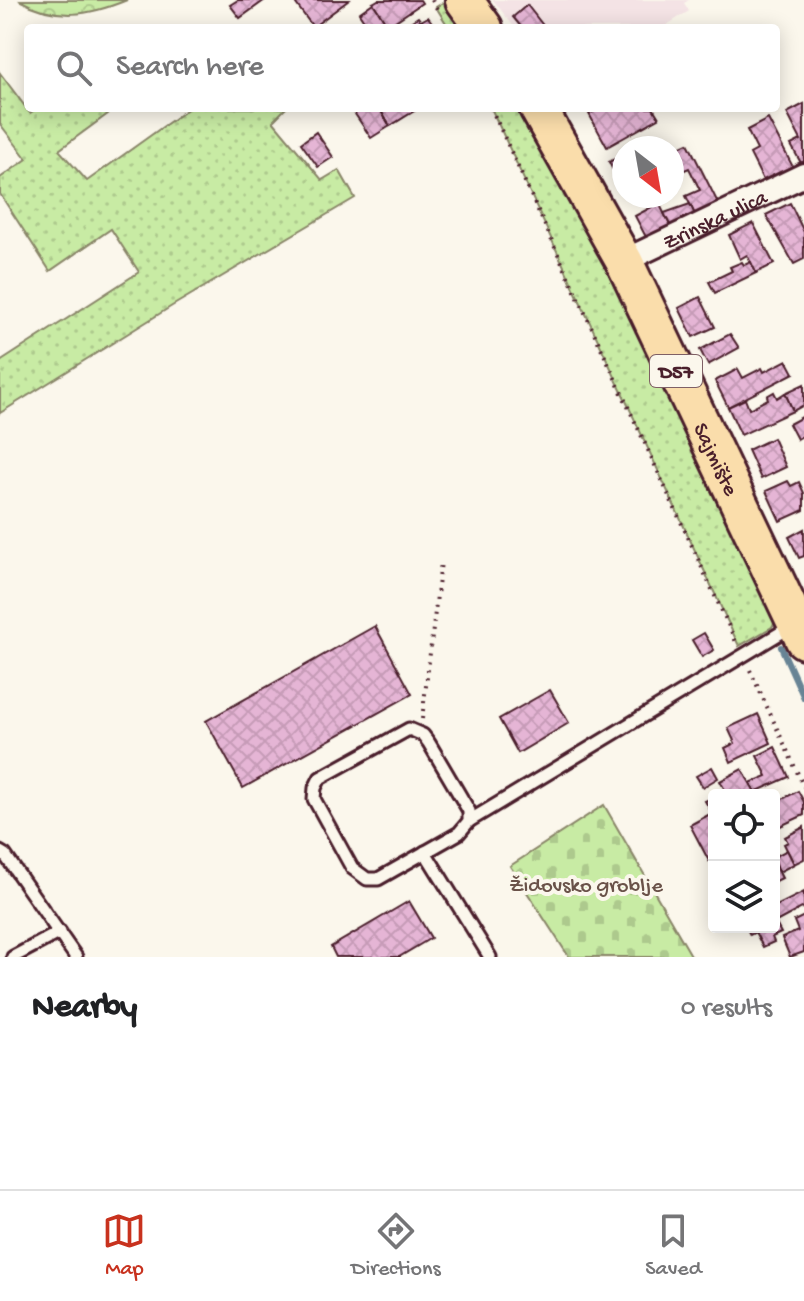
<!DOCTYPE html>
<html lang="en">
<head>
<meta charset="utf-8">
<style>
	:root { --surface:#fff; --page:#f2f2f2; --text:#202124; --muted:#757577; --line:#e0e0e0; --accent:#c8321e }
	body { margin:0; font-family:"Gochi Hand",sans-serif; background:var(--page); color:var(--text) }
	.controls { position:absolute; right:24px; bottom:24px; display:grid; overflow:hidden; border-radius:8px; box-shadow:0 4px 20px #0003 }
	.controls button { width:72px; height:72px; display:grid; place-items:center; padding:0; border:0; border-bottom:2px solid var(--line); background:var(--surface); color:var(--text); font:40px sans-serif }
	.compass { position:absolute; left:612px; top:136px; width:72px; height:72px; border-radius:50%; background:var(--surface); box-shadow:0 4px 20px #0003; rotate:149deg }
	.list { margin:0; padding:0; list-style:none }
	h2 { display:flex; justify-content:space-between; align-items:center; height:104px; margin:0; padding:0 32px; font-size:34px }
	h2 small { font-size:26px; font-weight:400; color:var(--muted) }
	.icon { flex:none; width:44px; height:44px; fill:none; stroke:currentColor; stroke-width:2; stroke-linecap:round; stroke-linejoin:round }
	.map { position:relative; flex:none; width:804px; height:957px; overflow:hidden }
	.search { position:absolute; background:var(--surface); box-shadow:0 4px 20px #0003; left:24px; right:24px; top:24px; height:88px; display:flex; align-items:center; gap:20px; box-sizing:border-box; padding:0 28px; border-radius:8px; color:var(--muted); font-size:30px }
	.sheet { height:232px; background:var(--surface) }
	nav { display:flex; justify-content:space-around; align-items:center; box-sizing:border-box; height:112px; border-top:2px solid var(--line); background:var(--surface); font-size:22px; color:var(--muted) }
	nav a { display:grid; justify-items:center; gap:4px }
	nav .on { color:var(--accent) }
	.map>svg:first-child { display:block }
	.built { fill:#f4e3e5 }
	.green { fill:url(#green-dots); stroke:#898568; stroke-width:2 }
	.forest { fill:url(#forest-crowns); stroke:#898568; stroke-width:2 }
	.cemetery { fill:url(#cemetery-stones); stroke:#898568; stroke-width:2 }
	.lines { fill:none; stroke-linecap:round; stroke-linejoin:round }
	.stream { stroke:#688495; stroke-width:6 }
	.building { fill:url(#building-cross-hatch); stroke:#4a1f2b; stroke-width:2 }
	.lane-casing { stroke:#4a1f2b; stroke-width:17 }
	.street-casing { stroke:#4a1f2b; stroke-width:28 }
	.primary-casing { stroke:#4a1f2b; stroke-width:42 }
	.path { stroke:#4a1f2b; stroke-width:4; stroke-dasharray:2 6; stroke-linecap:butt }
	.lane { stroke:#fbf7ec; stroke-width:11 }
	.street { stroke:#fbf7ec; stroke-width:22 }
	.primary { stroke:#faddab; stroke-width:36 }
	.labels { text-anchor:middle; stroke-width:8; stroke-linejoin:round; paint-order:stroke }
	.shield { fill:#fbf7ec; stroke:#7f6065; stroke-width:2 }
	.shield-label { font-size:20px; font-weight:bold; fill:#4a1f2b }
	.street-label { font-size:22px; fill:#4a1f2b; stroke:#fbf7ec }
	.park-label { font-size:22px; fill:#6a5249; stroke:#fbf7ec }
</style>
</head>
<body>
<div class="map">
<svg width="804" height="957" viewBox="0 0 804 957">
	<defs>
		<pattern id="green-dots" width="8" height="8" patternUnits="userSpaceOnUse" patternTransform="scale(2)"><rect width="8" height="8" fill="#c8eba4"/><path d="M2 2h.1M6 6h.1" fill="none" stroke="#adc98d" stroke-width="1.8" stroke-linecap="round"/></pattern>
		<pattern id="forest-crowns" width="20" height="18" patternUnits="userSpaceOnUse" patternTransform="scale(2)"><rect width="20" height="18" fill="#c8eba4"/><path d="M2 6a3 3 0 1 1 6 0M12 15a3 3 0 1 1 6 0" fill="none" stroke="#adc98d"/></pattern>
		<pattern id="cemetery-stones" width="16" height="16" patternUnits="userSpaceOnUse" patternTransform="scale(2)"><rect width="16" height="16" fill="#c8eba4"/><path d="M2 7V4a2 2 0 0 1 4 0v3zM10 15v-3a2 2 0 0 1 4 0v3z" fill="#adc98d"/></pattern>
		<pattern id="building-cross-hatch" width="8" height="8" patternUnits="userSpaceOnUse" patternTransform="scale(2)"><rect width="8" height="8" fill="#e5b5d5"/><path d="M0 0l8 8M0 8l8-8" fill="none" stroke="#c69bb7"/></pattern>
	</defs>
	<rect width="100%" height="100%" fill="#fbf7ec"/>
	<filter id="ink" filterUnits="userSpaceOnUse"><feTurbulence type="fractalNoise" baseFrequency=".0125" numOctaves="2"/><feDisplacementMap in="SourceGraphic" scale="16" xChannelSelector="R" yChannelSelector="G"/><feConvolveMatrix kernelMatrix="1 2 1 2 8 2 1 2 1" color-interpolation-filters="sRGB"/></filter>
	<g filter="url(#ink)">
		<polygon class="built" points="493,0 689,0 684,3 689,11 662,28 515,28"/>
		<g class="green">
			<polygon points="447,0 466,24 460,28 449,28 436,7"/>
			<polygon points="0,73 30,113 37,108 116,108 59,150 87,181 189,108 286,108 273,121 322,180 339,170 355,198 172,306 0,413 0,362 139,272 111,229 50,271 0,194 0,178 27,159 0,124"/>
			<polygon points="491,108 522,108 563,174 778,616 772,627 739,646"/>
		</g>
		<path class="forest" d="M19,0H127C88,16 57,21 19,0Z"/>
		<polygon class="cemetery" points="604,805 692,957 569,957 510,866"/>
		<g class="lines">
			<polyline class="stream" points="781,647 804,698"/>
		</g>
		<g class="building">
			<polygon points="238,0 265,0 240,18 230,5"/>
			<polygon points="301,0 349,0 313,27 296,4"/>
			<polygon points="378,0 420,0 422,3 388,26 373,3"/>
			<polygon points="373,3 388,26 386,28 369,28 359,13"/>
			<polygon points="527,5 545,28 522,28 513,17"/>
			<polygon points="418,17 421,21 428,17 436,28 401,28"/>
			<polygon points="804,104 804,161 801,163 791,145 801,140 787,113"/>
			<polygon points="351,108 379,108 390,126 371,138"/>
			<polygon points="381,108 419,108 390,126 380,109"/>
			<polygon points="600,108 653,108 659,118 607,147 589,114"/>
			<polygon points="768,119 794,169 765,184 750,154 757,150 747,130"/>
			<polygon points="316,132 333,157 318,167 301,143"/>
			<polygon points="688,143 719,205 696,217 686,196 700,190 689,168 680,172 674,160 679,158 675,149"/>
			<polygon points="673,146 679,158 672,161 672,148 668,148"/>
			<polygon points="624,154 624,186 621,187 609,162"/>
			<polygon points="659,203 672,229 648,241 635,216"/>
			<polygon points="790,203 804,232 804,259 794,264 766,215"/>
			<polygon points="690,204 696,217 672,229 664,213"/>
			<polygon points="753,223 774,264 756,273 747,255 740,259 729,235"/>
			<polygon points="742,262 744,265 751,262 756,273 715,293 709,282 732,271 730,267"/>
			<polygon points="700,297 715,327 693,337 679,308"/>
			<polygon points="730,334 739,348 708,365 700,350"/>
			<polygon points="787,360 794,373 728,407 715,381 738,369 743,378 762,368 764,372"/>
			<polygon points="804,384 804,405 793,411 785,393"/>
			<polygon points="774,392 777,398 785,393 793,411 741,435 728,407 745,399 749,409 768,399 767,396"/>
			<polygon points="804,416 804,435 797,439 789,424"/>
			<polygon points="773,438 786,467 761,479 748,450"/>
			<polygon points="788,481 791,486 799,482 804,493 804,510 780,521 766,491"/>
			<polygon points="804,529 804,556 799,558 789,537"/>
			<polygon points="375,626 412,694 243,788 206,721"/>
			<polygon points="704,633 714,650 702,657 692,640"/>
			<polygon points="550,690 569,723 518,753 499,719"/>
			<polygon points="758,714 771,743 731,762 725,748 735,743 728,728"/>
			<polygon points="775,747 789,777 755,792 750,783 767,776 757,756"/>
			<polygon points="712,767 718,778 703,787 696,776"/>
			<polygon points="742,769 755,792 749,795 721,795 725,790 720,781"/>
			<polygon points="798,791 804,802 804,815 774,829 774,803"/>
			<polygon points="714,797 714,858 709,861 690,825 712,813 705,801"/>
			<polygon points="804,827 804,859 794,864 784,844 788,842 785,837"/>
			<polygon points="787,850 794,864 779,872 774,857"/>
			<polygon points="774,862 782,878 774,882"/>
			<polygon points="804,892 804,907 774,923 774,907"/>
			<polygon points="409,901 431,938 399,957 336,957 331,947"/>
			<polygon points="804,916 804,952 790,957 782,938 798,931 794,921"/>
			<polygon points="775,922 781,933 772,937 774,942 763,947 755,932 765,927 774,927"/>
			<polygon points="746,927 765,927 750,935"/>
		</g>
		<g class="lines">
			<defs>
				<g id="lane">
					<polygon points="409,729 423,735 429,743 469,811 469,821 459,833 378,879 367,879 352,868 314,799 315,788 320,778"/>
					<polyline points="469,821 792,626"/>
					<polyline points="0,852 5,855 76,957"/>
					<polyline points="425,852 490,957"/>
					<polyline points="13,957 60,932"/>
				</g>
				<g id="street">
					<path id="s1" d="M624,261L804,175"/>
				</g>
				<g id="primary">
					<polyline points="464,0 484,28"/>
					<path id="s2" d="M538,108L624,261L804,640"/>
				</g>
			</defs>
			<use href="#lane" class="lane-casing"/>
			<use href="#street" class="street-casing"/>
			<use href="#primary" class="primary-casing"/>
			<g class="path">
				<polyline points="432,0 437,9"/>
				<polyline points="491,108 737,644"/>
				<polyline points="750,670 804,787"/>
				<polyline points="422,719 441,562"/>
			</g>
			<use href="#lane" class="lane"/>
			<use href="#street" class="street"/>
			<use href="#primary" class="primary"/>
		</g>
	</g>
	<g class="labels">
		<rect class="shield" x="650" y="355" width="52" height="32" rx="6"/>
		<g class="shield-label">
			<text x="676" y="378">D57</text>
		</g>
		<g class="street-label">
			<text dy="8" stroke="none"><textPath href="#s1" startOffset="100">Zrinska ulica</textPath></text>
			<text dy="8" stroke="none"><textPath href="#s2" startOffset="394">Sajmište</textPath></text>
		</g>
		<g class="park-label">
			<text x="586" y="891">Židovsko groblje</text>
		</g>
	</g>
</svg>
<div class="controls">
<button><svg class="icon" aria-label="locate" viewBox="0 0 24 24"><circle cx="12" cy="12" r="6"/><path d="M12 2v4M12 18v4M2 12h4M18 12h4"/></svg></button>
<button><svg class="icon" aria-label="layers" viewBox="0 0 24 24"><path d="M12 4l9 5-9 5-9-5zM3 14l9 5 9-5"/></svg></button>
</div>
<svg class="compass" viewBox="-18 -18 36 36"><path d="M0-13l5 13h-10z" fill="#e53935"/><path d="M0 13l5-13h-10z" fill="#757577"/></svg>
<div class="search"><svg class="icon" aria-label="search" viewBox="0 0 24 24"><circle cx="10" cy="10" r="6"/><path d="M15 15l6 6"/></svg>Search here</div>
</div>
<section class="sheet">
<h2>Nearby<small>0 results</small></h2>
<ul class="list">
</ul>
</section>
<nav>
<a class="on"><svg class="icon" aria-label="map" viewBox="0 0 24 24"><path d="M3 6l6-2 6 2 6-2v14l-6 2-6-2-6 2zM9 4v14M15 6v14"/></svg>Map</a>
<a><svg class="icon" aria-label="directions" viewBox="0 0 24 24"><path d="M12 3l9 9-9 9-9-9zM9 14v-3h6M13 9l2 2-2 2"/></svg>Directions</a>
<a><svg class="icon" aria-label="saved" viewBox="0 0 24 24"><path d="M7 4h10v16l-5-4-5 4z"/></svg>Saved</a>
</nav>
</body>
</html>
